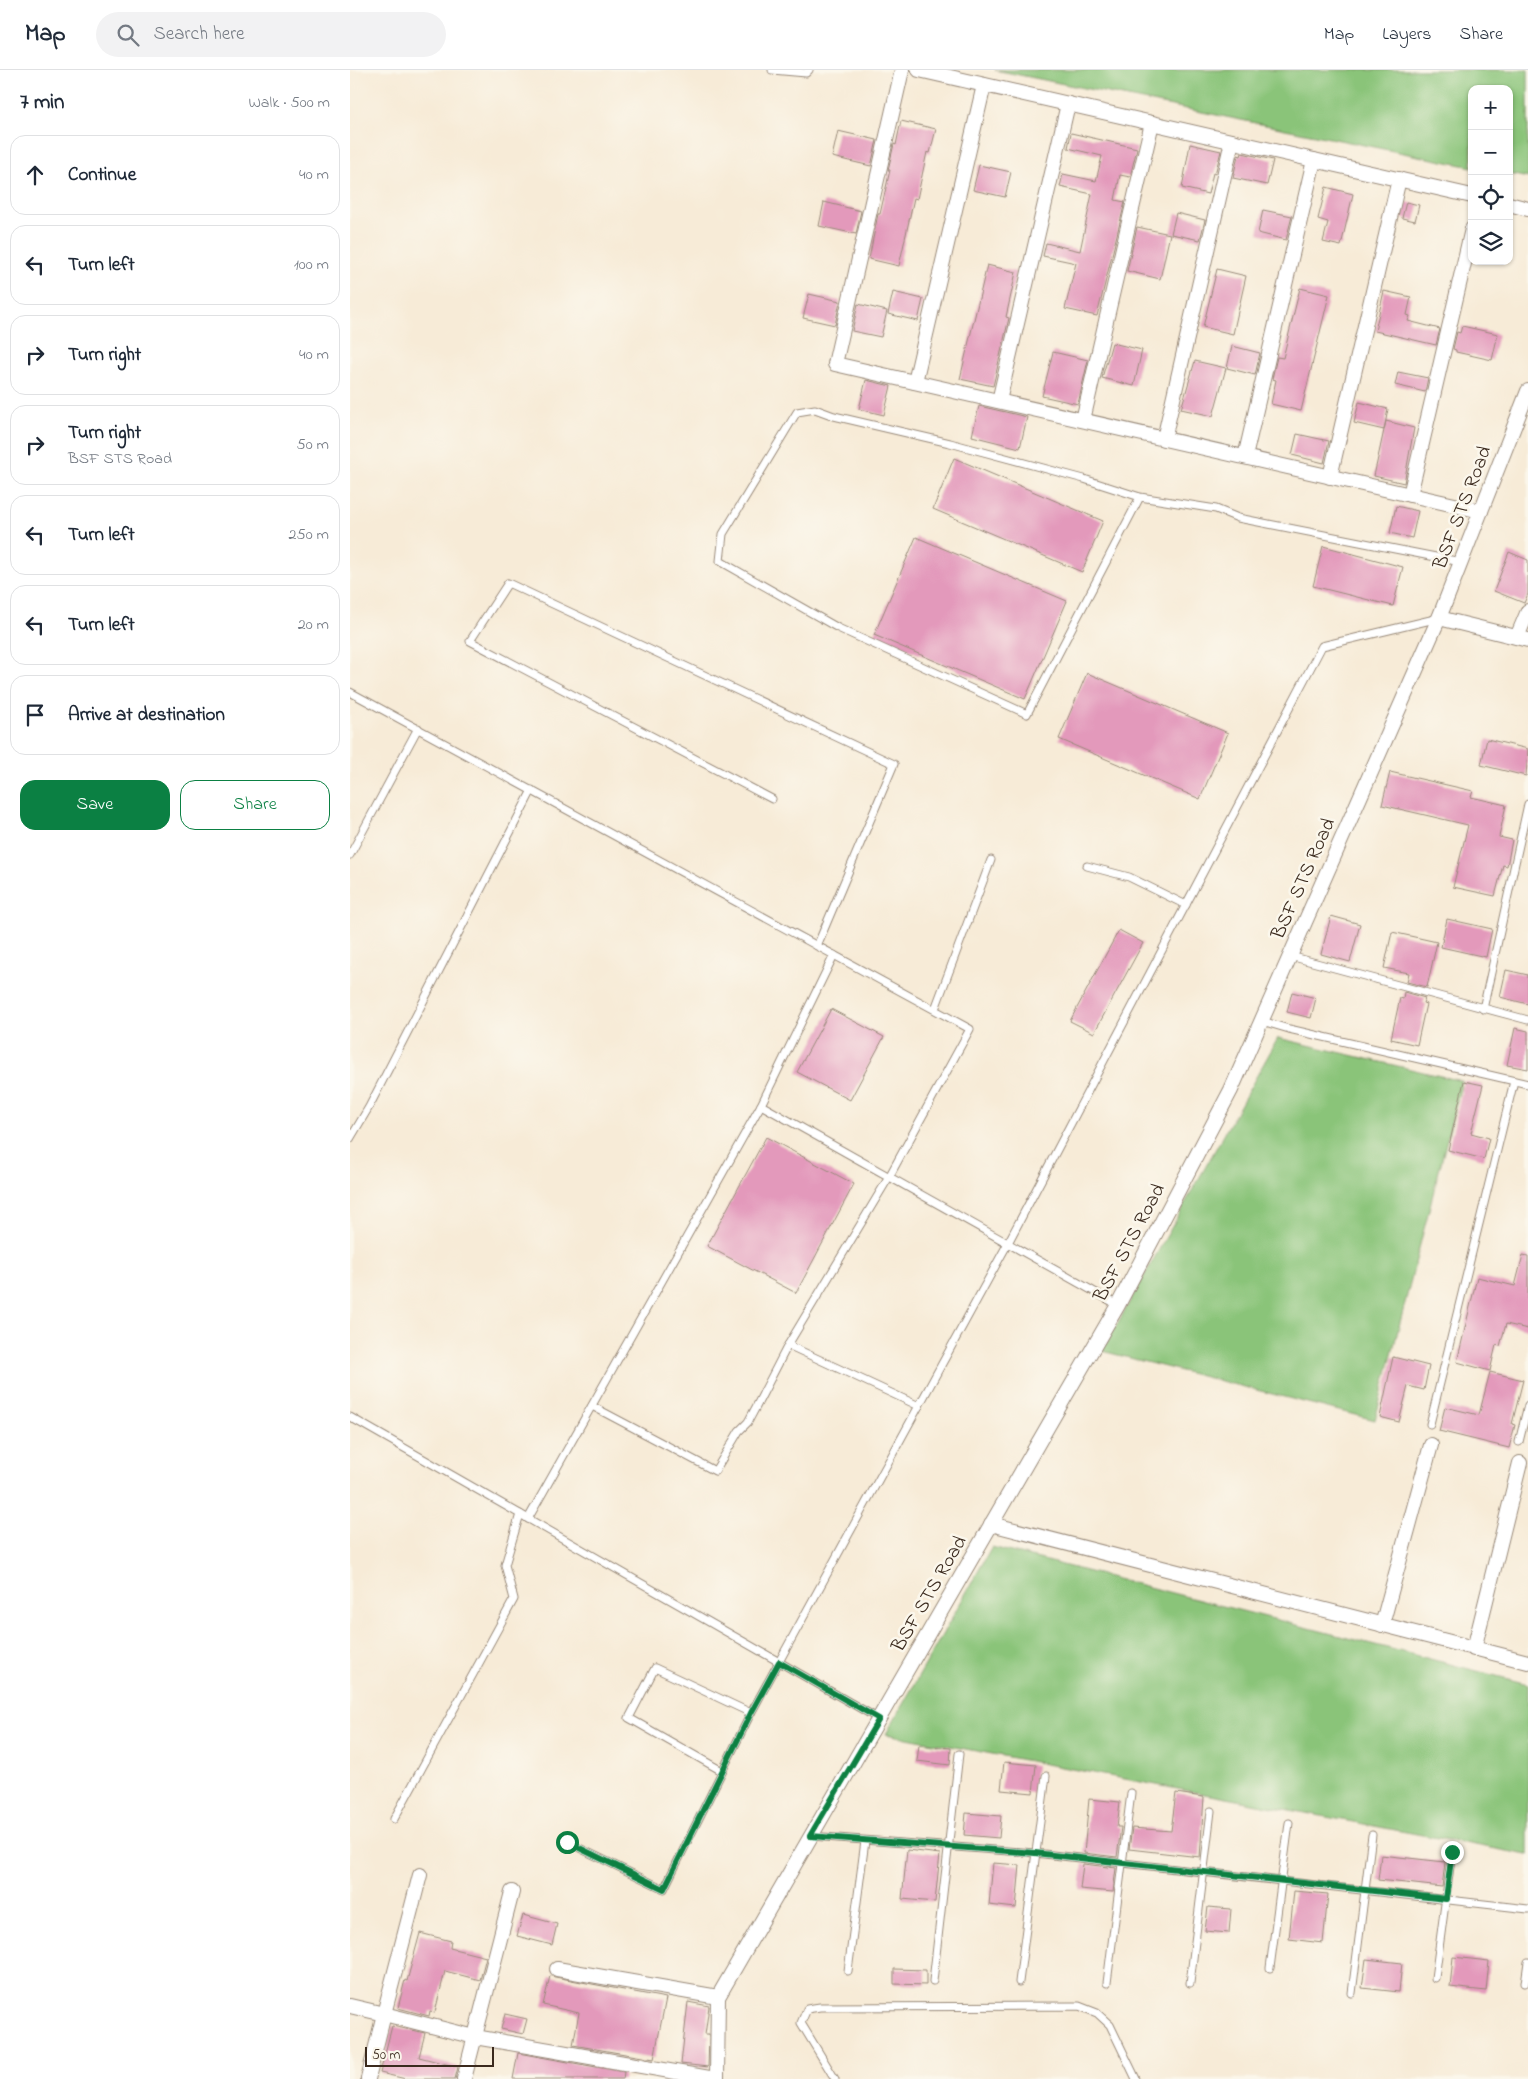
<!DOCTYPE html>
<html lang="en">
<head>
<meta charset="utf-8">
<style>
	:root { --surface:#fff; --page:#f2f2f3; --text:#1f2937; --muted:#747a83; --line:#e0e1e3; --accent:#0b8043 }
	body { margin:0; font-family:"Indie Flower",sans-serif; background:var(--page); color:var(--text) }
	.controls { position:absolute; right:15px; top:15px; display:grid; overflow:hidden; border-radius:10px; box-shadow:0 1px 4px #0004 }
	.controls button { width:45px; height:45px; display:grid; place-items:center; padding:0; border:0; border-bottom:1px solid var(--line); background:var(--surface); color:var(--text); font:25px sans-serif }
	.scale { position:absolute; left:15px; bottom:12px; width:129px; box-sizing:border-box; padding-left:5px; border:2px solid #3b2a1e; border-top:0; font-size:14px; line-height:18px; white-space:nowrap; color:#3b2a1e; -webkit-text-stroke:4px #fbf7ec; paint-order:stroke }
	.stop { position:absolute; width:15px; height:15px; margin:-11px; border:4px solid #0b8043; border-radius:50%; background:#fff }
	.stop.end { background:#0b8043; border-color:#fff; box-shadow:0 1px 5px #0008 }
	.list { margin:0; padding:0; list-style:none }
	h2 { display:flex; justify-content:space-between; align-items:center; height:65px; margin:0; padding:0 20px; font-size:21px }
	h2 small { font-size:16px; font-weight:400; color:var(--muted) }
	.list li { display:grid; grid-template-columns:32px 1fr auto; gap:15px; align-items:center; box-sizing:border-box; height:80px; margin:0 10px 10px; padding:0 10px; border:1px solid var(--line); border-radius:15px }
	.list b { display:block; font-size:19px; white-space:nowrap }
	.list p { margin:0; font-size:16px; white-space:nowrap; color:var(--muted) }
	.list em { font-size:16px; font-style:normal; color:var(--muted) }
	.actions { display:flex; gap:10px; padding:15px 20px }
	.actions a { flex:1; padding:11px 0; border:1px solid var(--accent); border-radius:15px; text-align:center; font-size:18px; color:var(--accent) }
	.actions .main { background:var(--accent); color:#fff }
	.icon { flex:none; width:28px; height:28px; fill:none; stroke:currentColor; stroke-width:2; stroke-linecap:round; stroke-linejoin:round }
	.map { position:relative; flex:none; width:1178px; height:2009px; overflow:hidden }
	header { display:flex; align-items:center; gap:30px; box-sizing:border-box; height:70px; padding:0 25px; background:var(--surface); border-bottom:1px solid var(--line) }
	header strong { font-size:24px }
	nav { display:flex; gap:28px; margin-inline-start:auto; font-size:18px }
	.search { width:350px; height:45px; background:var(--page); display:flex; align-items:center; gap:12px; box-sizing:border-box; padding:0 18px; border-radius:28px; color:var(--muted); font-size:19px }
	main { display:flex }
	aside { flex:1; background:var(--surface) }
	.map>svg:first-child { display:block }
	.green { fill:#8ac479; stroke:#62774c }
	.building { fill:#e399bb }
	.lines { fill:none; stroke-linecap:round; stroke-linejoin:round }
	.service-casing { stroke:#998a7a; stroke-width:9 }
	.minor-casing { stroke:#998a7a; stroke-width:16 }
	.service { stroke:#fff; stroke-width:7 }
	.minor { stroke:#fff; stroke-width:14 }
	.route { stroke:#0b8043; stroke-width:6 }
	.labels { text-anchor:middle; stroke-width:5; stroke-linejoin:round; paint-order:stroke }
	.street-label { font-size:20px; fill:#3b2a1e; stroke:#fbf7ec }
</style>
</head>
<body>
<header>
<strong>Map</strong>
<div class="search"><svg class="icon" aria-label="search" viewBox="0 0 24 24"><circle cx="10" cy="10" r="6"/><path d="M15 15l6 6"/></svg>Search here</div>
<nav><a>Map</a><a>Layers</a><a>Share</a></nav>
</header>
<main>
<aside>
<h2>7 min<small>Walk · 500 m</small></h2>
<ul class="list">
<li><svg class="icon" aria-label="ahead" viewBox="0 0 24 24"><path d="M12 20V5M6 11l6-6 6 6"/></svg><div><b>Continue</b></div><em>40 m</em></li>
<li><svg class="icon" aria-label="left" viewBox="0 0 24 24"><path d="M17 20v-9H6M10 6l-5 5 5 5"/></svg><div><b>Turn left</b></div><em>100 m</em></li>
<li><svg class="icon" aria-label="right" viewBox="0 0 24 24"><path d="M7 20v-9h11M14 6l5 5-5 5"/></svg><div><b>Turn right</b></div><em>40 m</em></li>
<li><svg class="icon" aria-label="right" viewBox="0 0 24 24"><path d="M7 20v-9h11M14 6l5 5-5 5"/></svg><div><b>Turn right</b><p>BSF STS Road</p></div><em>50 m</em></li>
<li><svg class="icon" aria-label="left" viewBox="0 0 24 24"><path d="M17 20v-9H6M10 6l-5 5 5 5"/></svg><div><b>Turn left</b></div><em>250 m</em></li>
<li><svg class="icon" aria-label="left" viewBox="0 0 24 24"><path d="M17 20v-9H6M10 6l-5 5 5 5"/></svg><div><b>Turn left</b></div><em>20 m</em></li>
<li><svg class="icon" aria-label="arrive" viewBox="0 0 24 24"><path d="M6 21V4h12l-3 4 3 4H6"/></svg><div><b>Arrive at destination</b></div></li>
</ul>
<div class="actions"><a class="main">Save</a><a>Share</a></div>
</aside>
<div class="map">
<svg width="1178" height="2009" viewBox="0 0 1178 2009">
	<rect width="100%" height="100%" fill="#fbf7ec"/>
	<filter id="ink" filterUnits="userSpaceOnUse"><feTurbulence type="fractalNoise" baseFrequency=".02" numOctaves="2"/><feDisplacementMap in="SourceGraphic" scale="10" xChannelSelector="R" yChannelSelector="G"/><feConvolveMatrix kernelMatrix="1 2 1 2 8 2 1 2 1" color-interpolation-filters="sRGB"/></filter>
	<filter id="wash" filterUnits="userSpaceOnUse"><feTurbulence type="fractalNoise" baseFrequency=".0096" numOctaves="4" result="noise"/><feDisplacementMap in="SourceGraphic" scale="20" xChannelSelector="R" yChannelSelector="G"/><feGaussianBlur stdDeviation="1.12" result="paint"/><feColorMatrix in="noise" values="0 0 0 0 0 0 0 0 0 0 0 0 0 0 0 0 0 1.4 0 .05"/><feComposite in="paint" operator="in"/></filter>
	<g filter="url(#wash)">
		<rect width="100%" height="100%" fill="#f7ebd7"/>
		<g class="green">
			<polygon points="645,0 1178,0 1178,108 1159,104 1159,19 1122,19 1122,97"/>
			<polygon points="928,968 1112,1011 1025,1350 752,1281"/>
			<polygon points="642,1477 1178,1614 1178,1785 536,1664"/>
		</g>
		<g id="blocks">
			<g class="building">
				<polygon points="551,51 586,59 580,83 577,82 567,129 564,128 549,196 519,189 528,144 530,144 540,100 538,100 544,74 546,75"/>
				<polygon points="488,61 527,70 521,96 482,87"/>
				<polygon points="721,63 787,78 780,107 770,105 765,130 775,132 747,246 715,239 726,193 693,186 696,173 730,181 742,124 710,117 713,104 746,111 752,86 718,78"/>
				<polygon points="840,74 871,81 865,104 863,103 858,124 832,118"/>
				<polygon points="892,83 923,90 917,115 883,108 888,85 891,86"/>
				<polygon points="629,95 661,102 655,127 623,120"/>
				<polygon points="976,117 1003,124 991,176 973,172 978,152 968,149"/>
				<polygon points="474,132 511,141 506,164 469,156"/>
				<polygon points="1056,132 1069,135 1065,151 1052,148"/>
				<polygon points="913,140 942,146 936,170 908,163"/>
				<polygon points="826,143 855,150 850,170 821,164"/>
				<polygon points="787,157 820,164 810,209 777,201"/>
				<polygon points="637,195 666,202 656,247 659,248 643,316 610,309"/>
				<polygon points="867,199 896,206 883,264 853,257"/>
				<polygon points="950,218 979,225 951,341 921,334 926,310 922,309 927,287 933,288"/>
				<polygon points="1034,221 1061,227 1057,245 1060,246 1058,251 1090,259 1086,275 1025,261"/>
				<polygon points="543,222 573,229 568,251 538,244"/>
				<polygon points="459,224 490,231 485,255 453,248"/>
				<polygon points="508,234 537,241 531,267 502,261"/>
				<polygon points="1112,256 1148,264 1142,290 1106,282 1106,280 1103,279 1107,262 1110,263"/>
				<polygon points="762,273 792,280 784,316 752,308"/>
				<polygon points="882,276 910,283 905,305 877,298"/>
				<polygon points="703,282 738,290 728,334 692,326"/>
				<polygon points="845,291 876,298 863,346 831,339"/>
				<polygon points="1048,302 1078,308 1075,322 1045,315"/>
				<polygon points="516,310 541,316 534,345 509,339"/>
				<polygon points="1009,332 1038,339 1034,360 1004,353"/>
				<polygon points="629,336 677,347 670,378 622,366"/>
				<polygon points="1036,351 1064,358 1054,413 1024,406"/>
				<polygon points="947,364 979,371 974,393 942,385"/>
				<polygon points="604,388 753,451 732,502 583,439"/>
				<polygon points="1046,436 1068,441 1062,468 1040,463"/>
				<polygon points="566,467 717,531 675,629 524,565"/>
				<polygon points="973,476 1053,497 1043,536 963,516"/>
				<polygon points="1159,482 1178,490 1178,524 1174,533 1144,521"/>
				<polygon points="737,603 878,663 850,729 709,669"/>
				<polygon points="1137,669 1178,679 1176,706 1131,695"/>
				<polygon points="1040,702 1123,721 1121,727 1156,735 1149,767 1162,770 1157,796 1153,795 1145,826 1103,817 1118,755 1032,735"/>
				<polygon points="981,846 1010,854 1000,892 971,884"/>
				<polygon points="1097,849 1142,859 1136,887 1091,877"/>
				<polygon points="769,860 793,873 744,963 720,951"/>
				<polygon points="1042,862 1087,872 1077,917 1057,912 1059,903 1034,898"/>
				<polygon points="1156,900 1178,905 1178,934 1150,927"/>
				<polygon points="942,922 966,928 961,948 937,942"/>
				<polygon points="1054,922 1075,928 1073,933 1076,934 1067,975 1041,969 1050,928 1053,929"/>
				<polygon points="481,939 534,967 500,1030 447,1002"/>
				<polygon points="1165,958 1178,961 1178,999 1157,995"/>
				<polygon points="1114,1011 1133,1015 1121,1063 1139,1068 1134,1089 1098,1080"/>
				<polygon points="416,1067 504,1114 446,1223 357,1176"/>
				<polygon points="1173,1185 1178,1186 1178,1259 1156,1254 1150,1276 1146,1275 1140,1301 1107,1292 1127,1207 1165,1216"/>
				<polygon points="1043,1287 1079,1296 1074,1320 1058,1316 1049,1352 1030,1347"/>
				<polygon points="1140,1302 1173,1310 1162,1354 1165,1355 1159,1378 1089,1361 1095,1337 1129,1345"/>
				<polygon points="569,1675 601,1678 600,1695 567,1691"/>
				<polygon points="654,1692 686,1695 683,1723 651,1720"/>
				<polygon points="826,1723 854,1727 850,1787 779,1779 782,1758 821,1761"/>
				<polygon points="739,1729 770,1732 767,1757 771,1757 767,1787 734,1783"/>
				<polygon points="616,1743 651,1746 649,1768 614,1765"/>
				<polygon points="557,1780 590,1784 585,1832 552,1829"/>
				<polygon points="1031,1785 1095,1792 1092,1817 1028,1810"/>
				<polygon points="643,1793 670,1795 666,1838 639,1835"/>
				<polygon points="733,1794 766,1798 763,1822 730,1819"/>
				<polygon points="944,1821 978,1824 973,1873 939,1869"/>
				<polygon points="858,1837 881,1839 879,1863 855,1861"/>
				<polygon points="173,1845 207,1854 202,1875 167,1866"/>
				<polygon points="70,1863 101,1871 100,1878 136,1887 130,1910 95,1901 85,1942 80,1941 79,1946 48,1938 55,1910 57,1911"/>
				<polygon points="1103,1887 1139,1891 1136,1921 1100,1917"/>
				<polygon points="1016,1889 1052,1893 1049,1922 1012,1918"/>
				<polygon points="544,1899 576,1900 576,1915 544,1914"/>
				<polygon points="200,1906 316,1928 304,1989 223,1975 229,1943 193,1935"/>
				<polygon points="338,1932 359,1936 355,1965 359,1965 358,1997 331,1994"/>
				<polygon points="155,1944 177,1949 173,1964 151,1959"/>
				<polygon points="42,1956 75,1963 69,1987 108,1997 105,2009 56,2009 30,2003"/>
				<polygon points="168,1983 274,2002 273,2009 163,2009"/>
			</g>
		</g>
	</g>
	<g filter="url(#ink)">
		<use href="#blocks" fill-opacity="0" stroke="#998a7a" stroke-width="1"/>
		<g class="lines">
			<defs>
				<g id="service">
					<polyline points="422,0 456,3 459,0"/>
					<polyline points="790,427 677,644 488,558 370,491 373,464 447,342 465,339 484,346 600,373 734,409 790,427 866,439 888,448 1111,492"/>
					<polyline points="0,622 620,959 539,1107 438,1275 406,1337 398,1352 389,1361 365,1401 242,1336"/>
					<polyline points="422,729 120,571 158,513 544,694 467,876"/>
					<polyline points="0,785 68,658"/>
					<polyline points="737,796 779,807 836,835"/>
					<polyline points="940,886 1178,950"/>
					<polyline points="585,939 641,790"/>
					<polyline points="1133,939 1178,734"/>
					<polyline points="912,951 939,959 1178,1014"/>
					<polyline points="411,1035 768,1235"/>
					<polyline points="0,1069 19,1037 182,720"/>
					<polyline points="438,1275 569,1336"/>
					<polyline points="0,1347 529,1649"/>
					<polyline points="1080,1354 1164,1011"/>
					<polyline points="1169,1372 1178,1335"/>
					<polyline points="178,1449 411,1035 484,885"/>
					<polyline points="372,1701 279,1648 305,1598 401,1643"/>
					<polyline points="44,1749 164,1529 155,1495 170,1444"/>
					<polyline points="461,1766 685,1783 1178,1839"/>
					<polyline points="217,1772 314,1819 401,1643 658,1173 972,576 1089,548"/>
					<polyline points="920,1898 939,1753"/>
					<polyline points="498,1901 515,1771"/>
					<polyline points="1085,1908 1102,1782"/>
					<polyline points="583,1911 609,1684"/>
					<polyline points="669,1912 696,1706"/>
					<polyline points="757,1913 781,1723"/>
					<polyline points="840,1913 861,1741"/>
					<polyline points="1175,1913 1178,1892"/>
					<polyline points="1002,1923 1022,1765"/>
					<polyline points="485,2009 451,1953 457,1939 470,1937 729,1936 747,1943 760,1955 786,2009"/>
				</g>
				<g id="minor">
					<polyline points="552,0 485,294 1131,441"/>
					<polyline points="569,0 1122,126"/>
					<polyline points="1159,134 1178,139"/>
					<polyline points="565,312 634,15"/>
					<polyline points="649,331 718,34"/>
					<polyline points="733,350 802,53"/>
					<polyline points="814,369 882,71"/>
					<polyline points="895,387 964,90"/>
					<polyline points="980,407 1049,109"/>
					<polyline points="1060,425 1122,159"/>
					<polyline points="1089,548 1178,570"/>
					<polyline points="1167,567 1178,541"/>
					<polyline points="641,1454 1178,1592"/>
					<polyline points="1032,1555 1081,1375"/>
					<polyline points="1124,1579 1170,1393"/>
					<polyline points="207,1899 368,1927"/>
					<polyline points="0,1936 34,1944 70,1805"/>
					<polyline points="18,2009 34,1944 125,1967 365,2009"/>
					<polyline points="114,2009 162,1822"/>
					<polyline points="367,2009 368,1927 768,1235 881,1020 1089,548 1178,321"/>
				</g>
			</defs>
			<use href="#service" class="service-casing"/>
			<use href="#minor" class="minor-casing"/>
			<use href="#service" class="service"/>
			<use href="#minor" class="minor"/>
		</g>
	</g>
	<g class="lines" filter="url(#ink)">
		<polyline class="route" points="217,1772 314,1819 401,1643 429,1592 529,1649 460,1766 685,1783 1096,1829 1102,1782"/>
	</g>
	<g class="labels">
		<g class="street-label">
			<text transform="translate(1111 437) rotate(-69)" y="7">BSF STS Road</text>
			<text transform="translate(952 808) rotate(-66)" y="7">BSF STS Road</text>
			<text transform="translate(778 1172) rotate(-62)" y="7">BSF STS Road</text>
			<text transform="translate(578 1523) rotate(-60)" y="7">BSF STS Road</text>
		</g>
	</g>
</svg>
<div class="controls">
<button>+</button>
<button>−</button>
<button><svg class="icon" aria-label="locate" viewBox="0 0 24 24"><circle cx="12" cy="12" r="6"/><path d="M12 2v4M12 18v4M2 12h4M18 12h4"/></svg></button>
<button><svg class="icon" aria-label="layers" viewBox="0 0 24 24"><path d="M12 4l9 5-9 5-9-5zM3 14l9 5 9-5"/></svg></button>
</div>
<div class="scale">50 m</div>
<div class="stop" style="left:217px;top:1772px"></div>
<div class="stop end" style="left:1102px;top:1782px"></div>
</div>
</main>
</body>
</html>
